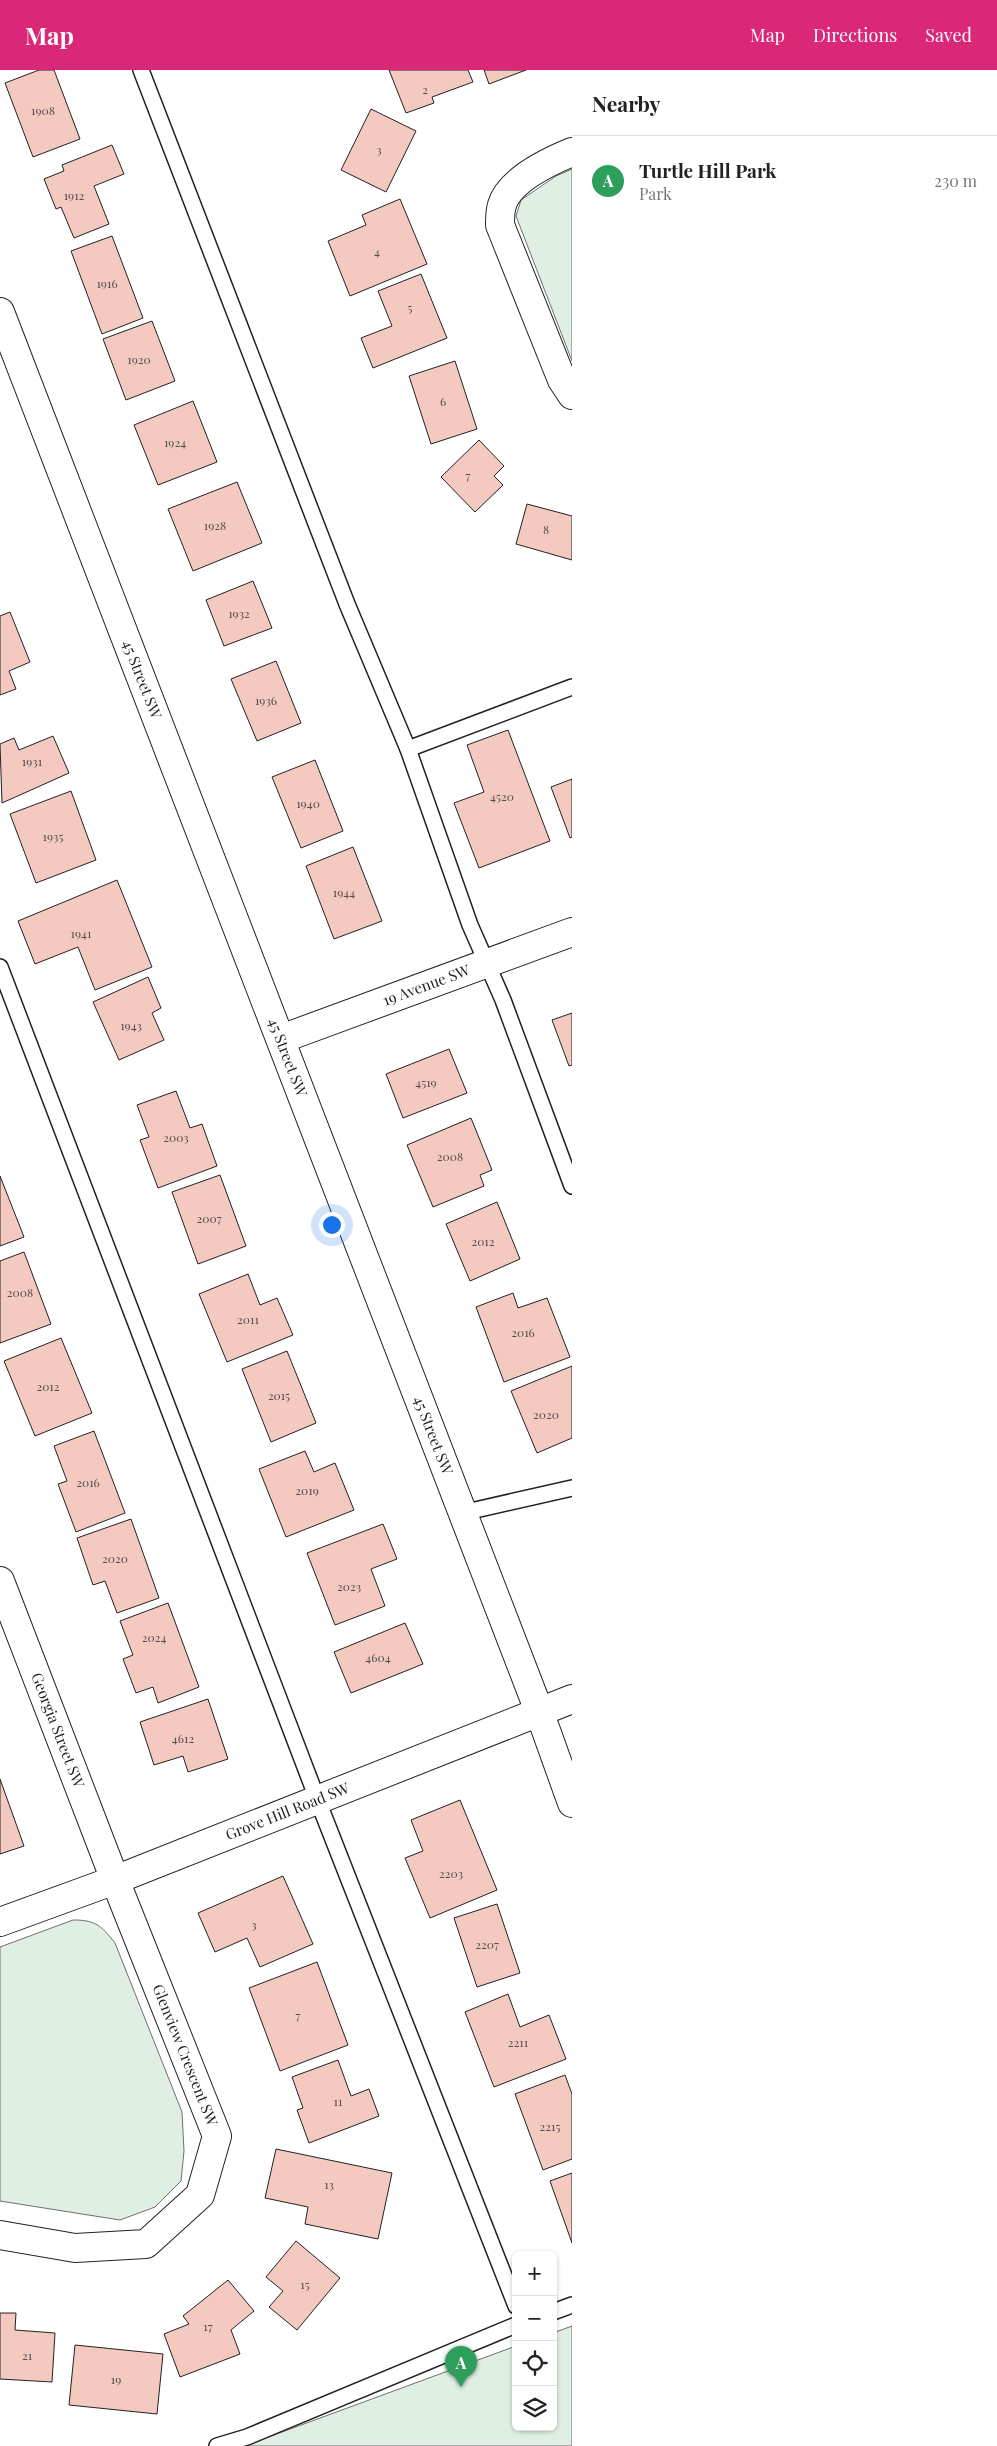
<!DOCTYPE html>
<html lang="en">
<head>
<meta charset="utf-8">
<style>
	:root { --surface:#fff; --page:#f2f2f2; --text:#222; --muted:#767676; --line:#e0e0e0; --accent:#db2777 }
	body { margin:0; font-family:"Playfair Display",serif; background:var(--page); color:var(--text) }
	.controls { position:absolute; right:15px; bottom:15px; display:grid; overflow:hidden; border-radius:8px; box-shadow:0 1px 4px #0004 }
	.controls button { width:45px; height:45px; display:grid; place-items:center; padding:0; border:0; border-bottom:1px solid var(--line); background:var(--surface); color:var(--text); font:25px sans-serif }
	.you { position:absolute; left:331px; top:1154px; width:18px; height:18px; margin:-12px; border:4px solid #fff; border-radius:50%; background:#1a73e8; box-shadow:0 0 0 8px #1a73e833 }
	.badge { display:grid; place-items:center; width:32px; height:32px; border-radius:50%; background:var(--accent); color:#fff; font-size:16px; font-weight:700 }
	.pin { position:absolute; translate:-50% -41px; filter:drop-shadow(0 1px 2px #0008) }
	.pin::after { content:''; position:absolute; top:26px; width:18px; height:15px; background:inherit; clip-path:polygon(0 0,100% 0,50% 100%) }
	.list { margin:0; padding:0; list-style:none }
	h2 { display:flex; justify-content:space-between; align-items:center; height:65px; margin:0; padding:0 20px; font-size:21px }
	h2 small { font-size:16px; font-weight:400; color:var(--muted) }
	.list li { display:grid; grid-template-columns:32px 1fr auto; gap:15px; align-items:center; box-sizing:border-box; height:90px; padding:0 20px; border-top:1px solid var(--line) }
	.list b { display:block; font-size:19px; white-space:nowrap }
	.list p { margin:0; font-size:16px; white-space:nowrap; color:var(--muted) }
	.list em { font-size:16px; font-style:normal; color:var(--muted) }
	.icon { flex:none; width:28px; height:28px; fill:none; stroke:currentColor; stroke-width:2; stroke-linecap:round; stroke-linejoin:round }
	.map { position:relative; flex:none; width:572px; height:2376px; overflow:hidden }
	header { display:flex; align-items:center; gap:30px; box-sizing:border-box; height:70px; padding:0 25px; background:var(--accent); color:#fff }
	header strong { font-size:24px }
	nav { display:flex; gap:28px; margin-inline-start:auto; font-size:18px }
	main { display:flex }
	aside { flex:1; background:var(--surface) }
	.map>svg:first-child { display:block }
	.green { fill:#e0efe3; stroke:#6f6f6f }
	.building { fill:#f3c9c0; stroke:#222 }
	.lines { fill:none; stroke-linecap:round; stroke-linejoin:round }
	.lane-casing { stroke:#222; stroke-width:18 }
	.street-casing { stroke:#222; stroke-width:30 }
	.secondary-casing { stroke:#222; stroke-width:30 }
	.lane { stroke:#fff; stroke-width:15 }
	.street { stroke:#fff; stroke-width:28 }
	.secondary { stroke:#fff; stroke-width:28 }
	.labels { text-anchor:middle; stroke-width:4; stroke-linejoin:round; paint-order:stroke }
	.number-label { font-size:12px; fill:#564c4a }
	.street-label { font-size:15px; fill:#222; stroke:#fff }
</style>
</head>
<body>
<header>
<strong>Map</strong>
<nav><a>Map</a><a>Directions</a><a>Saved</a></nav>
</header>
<main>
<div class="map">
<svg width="572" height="2376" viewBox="0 0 572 2376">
	<rect width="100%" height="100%" fill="#fff"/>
	<g class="green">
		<polygon points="572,99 572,291 516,146 521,130 556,106"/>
		<path d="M73,1850C95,1850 101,1855 115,1873L182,2042L184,2081L181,2111L155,2137L120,2150L0,2131V1877Z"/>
		<polygon points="572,2256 572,2376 244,2376 516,2276 516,2357 553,2357 553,2263"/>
	</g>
	<g class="building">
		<polygon points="39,0 54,0 80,69 33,87 5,13"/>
		<polygon points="389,0 468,0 473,12 432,27 434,33 406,43"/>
		<polygon points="484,0 526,0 489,14"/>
		<polygon points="371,39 416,61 386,122 341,100"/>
		<polygon points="112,75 124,104 94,116 109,154 74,168 61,137 56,139 44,109 64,101 62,95"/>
		<polygon points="400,129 427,194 350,226 328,171 366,155 362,145"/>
		<polygon points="112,166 143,248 102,264 71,181"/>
		<polygon points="421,204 447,268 373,298 361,268 392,256 378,221"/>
		<polygon points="152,251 175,311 126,330 103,269"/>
		<polygon points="455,291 477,359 431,374 409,306"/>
		<polygon points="193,331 217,392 158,415 134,355"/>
		<polygon points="479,370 504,396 494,406 503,415 475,442 441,407"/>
		<polygon points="237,412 262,473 193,501 168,439"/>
		<polygon points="527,434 572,446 572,490 516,474"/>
		<polygon points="253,511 272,558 224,576 206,530"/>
		<polygon points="10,542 30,592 9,601 16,619 0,625 0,546"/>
		<polygon points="276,591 301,653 257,671 231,609"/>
		<polygon points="508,660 550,771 479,798 454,733 484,722 467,675"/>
		<polygon points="53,666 69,703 2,733 0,674 14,668 19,680"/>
		<polygon points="315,690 343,761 301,778 272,707"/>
		<polygon points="572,709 572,767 570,768 551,717"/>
		<polygon points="71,721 96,790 36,813 10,744"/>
		<polygon points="353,777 382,851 334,869 306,796"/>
		<polygon points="117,810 152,897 95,920 78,877 35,894 18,851"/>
		<polygon points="148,907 161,938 152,943 164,970 119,990 93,932"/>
		<polygon points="572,943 572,995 569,996 552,950"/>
		<polygon points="449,979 467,1023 403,1048 386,1004"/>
		<polygon points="176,1021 190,1058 202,1054 217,1096 158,1118 140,1070 149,1067 137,1035"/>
		<polygon points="471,1048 492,1100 480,1105 484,1116 433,1137 407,1075"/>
		<polygon points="220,1105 246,1176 198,1194 172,1122"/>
		<polygon points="0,1106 24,1167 0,1176"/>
		<polygon points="497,1132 520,1189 470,1211 446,1154"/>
		<polygon points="24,1182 51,1254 0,1273 0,1191"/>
		<polygon points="248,1204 260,1235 277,1228 293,1265 227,1292 199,1224"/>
		<polygon points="513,1223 518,1238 547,1228 570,1287 504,1312 476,1237"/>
		<polygon points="61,1268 92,1343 35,1366 4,1291"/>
		<polygon points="287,1281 316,1353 271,1372 242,1299"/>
		<polygon points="572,1296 572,1368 537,1383 511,1321"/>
		<polygon points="94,1361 125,1443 76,1462 58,1414 67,1411 54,1376"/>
		<polygon points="305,1381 314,1402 335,1393 354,1440 286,1467 259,1399"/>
		<polygon points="131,1449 159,1528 117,1543 105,1511 93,1515 77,1468"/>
		<polygon points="383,1454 397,1489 371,1499 385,1536 335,1555 307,1483"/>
		<polygon points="168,1533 199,1617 158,1633 153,1617 136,1623 123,1589 133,1585 120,1551"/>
		<polygon points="405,1553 423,1594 351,1623 334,1582"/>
		<polygon points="208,1629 228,1689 188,1702 183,1686 154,1695 140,1652"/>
		<polygon points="0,1709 24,1776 0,1784"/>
		<polygon points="460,1730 497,1820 430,1848 405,1788 423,1781 411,1750"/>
		<polygon points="283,1806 313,1874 260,1897 247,1868 215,1882 198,1843"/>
		<polygon points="497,1834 520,1903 477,1917 454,1848"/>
		<polygon points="317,1892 348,1975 280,2001 249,1918"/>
		<polygon points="508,1924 520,1957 549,1945 566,1989 494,2017 465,1942"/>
		<polygon points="338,1990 351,2026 369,2019 379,2046 309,2073 297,2040 303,2038 292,2007"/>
		<polygon points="565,2005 572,2024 572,2089 543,2100 515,2024"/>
		<polygon points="276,2079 392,2103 378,2169 305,2154 308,2137 265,2128"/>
		<polygon points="572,2103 572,2173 550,2111"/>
		<polygon points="296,2171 340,2208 297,2260 269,2237 283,2221 266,2207"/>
		<polygon points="228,2210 254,2241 231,2260 240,2284 180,2307 164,2264 189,2254 183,2246"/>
		<polygon points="0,2243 16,2243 15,2260 55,2263 52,2312 0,2309"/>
		<polygon points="75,2275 163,2284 157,2344 69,2335"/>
	</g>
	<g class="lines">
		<defs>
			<g id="lane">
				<polyline points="141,0 347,534 408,679 470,855 503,930 572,1116"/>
				<polyline points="408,679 572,617"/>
				<polyline points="0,897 318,1731 516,2236"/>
				<polyline points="462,1443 572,1418"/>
				<polyline points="553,2242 572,2235"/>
				<polyline points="217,2376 247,2367 516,2255"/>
			</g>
			<g id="street">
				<path d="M572,82C550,91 509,110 502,135C500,141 500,149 500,155L562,310L572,325"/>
				<path id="s1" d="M281,969L572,862"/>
				<path id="s2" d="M0,1511L115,1810L217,2066L200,2125L146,2174L75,2178L0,2165"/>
				<path id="s3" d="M0,1852L115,1810L572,1629"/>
			</g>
			<g id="secondary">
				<path id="s4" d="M0,242L539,1641L572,1733"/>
			</g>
		</defs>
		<use href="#lane" class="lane-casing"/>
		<use href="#street" class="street-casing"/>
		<use href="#secondary" class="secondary-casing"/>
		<use href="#lane" class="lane"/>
		<use href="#street" class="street"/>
		<use href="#secondary" class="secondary"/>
	</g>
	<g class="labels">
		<g class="number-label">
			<text x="425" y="24">2</text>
			<text x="43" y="45">1908</text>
			<text x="379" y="84">3</text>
			<text x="74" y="130">1912</text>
			<text x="377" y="186">4</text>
			<text x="107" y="218">1916</text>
			<text x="410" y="242">5</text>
			<text x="139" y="294">1920</text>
			<text x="443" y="336">6</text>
			<text x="175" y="377">1924</text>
			<text x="468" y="410">7</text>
			<text x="215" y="460">1928</text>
			<text x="546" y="464">8</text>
			<text x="239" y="548">1932</text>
			<text x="266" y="635">1936</text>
			<text x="32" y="696">1931</text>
			<text x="502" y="731">4520</text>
			<text x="308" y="738">1940</text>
			<text x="53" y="771">1935</text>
			<text x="344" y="827">1944</text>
			<text x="81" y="868">1941</text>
			<text x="131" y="960">1943</text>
			<text x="426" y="1017">4519</text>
			<text x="176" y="1072">2003</text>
			<text x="450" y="1091">2008</text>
			<text x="209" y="1153">2007</text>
			<text x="483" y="1176">2012</text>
			<text x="20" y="1227">2008</text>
			<text x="248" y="1254">2011</text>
			<text x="523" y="1267">2016</text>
			<text x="48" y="1321">2012</text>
			<text x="279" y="1330">2015</text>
			<text x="546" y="1349">2020</text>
			<text x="88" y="1417">2016</text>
			<text x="307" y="1425">2019</text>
			<text x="115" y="1493">2020</text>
			<text x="349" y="1521">2023</text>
			<text x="154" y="1572">2024</text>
			<text x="378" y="1592">4604</text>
			<text x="183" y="1673">4612</text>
			<text x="451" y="1808">2203</text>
			<text x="254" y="1859">3</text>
			<text x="487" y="1879">2207</text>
			<text x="298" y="1950">7</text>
			<text x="518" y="1977">2211</text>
			<text x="338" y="2036">11</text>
			<text x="550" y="2061">2215</text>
			<text x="329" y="2119">13</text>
			<text x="305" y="2219">15</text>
			<text x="208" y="2261">17</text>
			<text x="27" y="2290">21</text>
			<text x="116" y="2314">19</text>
		</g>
		<g class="street-label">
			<text dy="5" stroke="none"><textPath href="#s4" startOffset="394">45 Street SW</textPath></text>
			<text dy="5" stroke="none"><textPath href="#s1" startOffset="155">19 Avenue SW</textPath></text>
			<text dy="5" stroke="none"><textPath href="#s4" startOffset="799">45 Street SW</textPath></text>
			<text dy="5" stroke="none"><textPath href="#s4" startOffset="1204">45 Street SW</textPath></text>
			<text dy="5" stroke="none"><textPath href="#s2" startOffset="160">Georgia Street SW</textPath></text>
			<text dy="5" stroke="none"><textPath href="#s3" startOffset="308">Grove Hill Road SW</textPath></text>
			<text dy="5" stroke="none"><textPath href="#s2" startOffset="509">Glenview Crescent SW</textPath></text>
		</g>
	</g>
</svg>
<div class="controls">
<button>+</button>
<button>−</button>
<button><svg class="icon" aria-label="locate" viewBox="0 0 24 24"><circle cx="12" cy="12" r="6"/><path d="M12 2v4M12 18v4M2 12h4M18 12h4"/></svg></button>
<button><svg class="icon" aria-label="layers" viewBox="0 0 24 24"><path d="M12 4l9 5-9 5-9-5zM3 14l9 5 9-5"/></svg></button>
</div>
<div class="you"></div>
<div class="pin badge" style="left:461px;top:2317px;background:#2e9e5b">A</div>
</div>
<aside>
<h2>Nearby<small></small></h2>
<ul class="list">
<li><span class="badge" style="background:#2e9e5b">A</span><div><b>Turtle Hill Park</b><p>Park</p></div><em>230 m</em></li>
</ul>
</aside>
</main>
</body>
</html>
